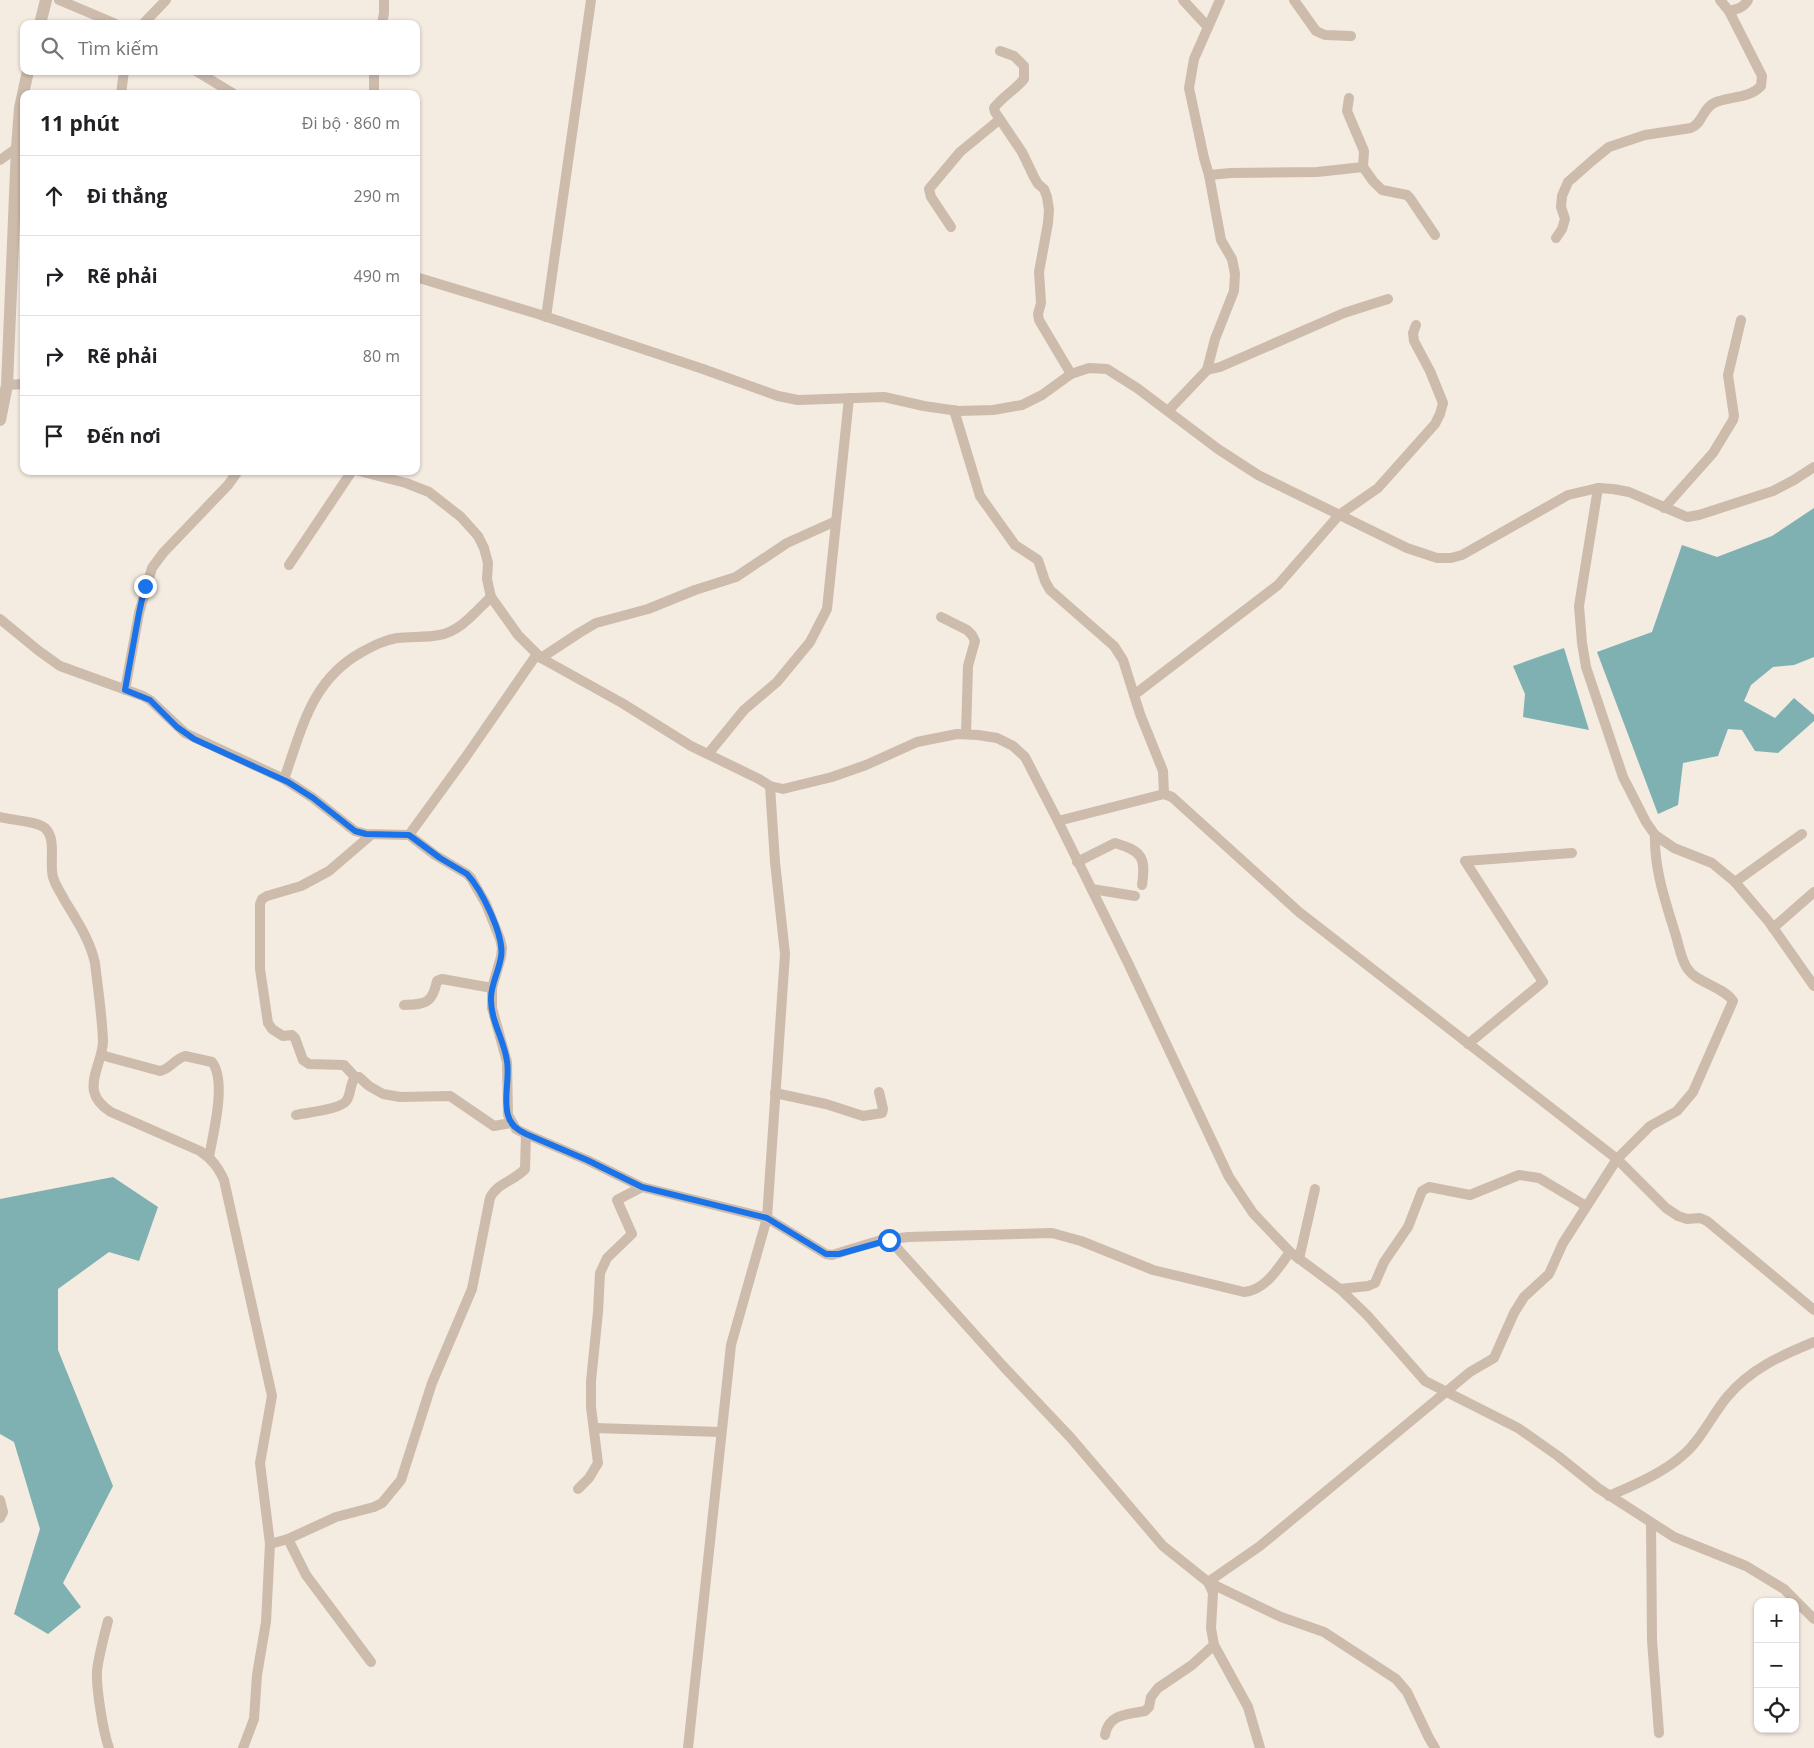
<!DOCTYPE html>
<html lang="vi">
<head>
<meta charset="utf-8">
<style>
	:root { --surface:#fff; --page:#f6f6f6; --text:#202124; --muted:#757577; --line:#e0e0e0 }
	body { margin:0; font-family:"Open Sans",sans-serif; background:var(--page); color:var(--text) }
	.controls { position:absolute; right:15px; bottom:15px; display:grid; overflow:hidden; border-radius:10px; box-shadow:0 1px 4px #0004 }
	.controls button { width:45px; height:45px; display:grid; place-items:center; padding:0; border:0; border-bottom:1px solid var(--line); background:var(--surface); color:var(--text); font:25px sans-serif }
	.stop { position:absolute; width:15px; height:15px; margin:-11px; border:4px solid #1a73e8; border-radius:50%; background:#fff }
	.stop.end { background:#1a73e8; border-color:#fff; box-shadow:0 1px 5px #0008 }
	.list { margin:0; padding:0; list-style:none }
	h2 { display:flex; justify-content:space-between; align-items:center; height:65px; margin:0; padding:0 20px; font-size:21px }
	h2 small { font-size:16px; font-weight:400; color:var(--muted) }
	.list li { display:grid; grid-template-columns:32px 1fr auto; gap:15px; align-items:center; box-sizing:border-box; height:80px; padding:0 20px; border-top:1px solid var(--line) }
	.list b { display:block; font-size:19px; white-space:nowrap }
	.list em { font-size:16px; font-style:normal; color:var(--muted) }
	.icon { flex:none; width:28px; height:28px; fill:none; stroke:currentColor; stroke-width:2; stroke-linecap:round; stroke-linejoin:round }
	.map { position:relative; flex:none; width:1814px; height:1748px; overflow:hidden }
	.search { position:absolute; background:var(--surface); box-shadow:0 1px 4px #0004; left:20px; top:20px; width:400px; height:55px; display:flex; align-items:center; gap:12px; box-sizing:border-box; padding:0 18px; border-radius:10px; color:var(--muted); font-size:19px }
	.panel { position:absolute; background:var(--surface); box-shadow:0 1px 4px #0004; left:20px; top:90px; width:400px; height:385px; border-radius:10px }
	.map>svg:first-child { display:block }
	.water { fill:#7fb0b2 }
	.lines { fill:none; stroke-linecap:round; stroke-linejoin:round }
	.minor { stroke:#cdbbac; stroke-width:10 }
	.tertiary { stroke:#cdbbac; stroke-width:12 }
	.route { stroke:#1a73e8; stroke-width:6 }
</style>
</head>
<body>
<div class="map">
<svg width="1814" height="1748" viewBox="0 0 1814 1748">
	<rect width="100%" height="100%" fill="#f4ebe1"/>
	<g class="water">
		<polygon points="1814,508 1814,657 1794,665 1773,667 1751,685 1744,701 1775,718 1794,698 1814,715 1814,721 1778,753 1755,751 1742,730 1728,729 1718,756 1683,763 1678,805 1658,814 1597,652 1652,632 1682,545 1717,557 1772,536"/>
		<polygon points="1564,648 1589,730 1523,717 1525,694 1513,666"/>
		<polygon points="113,1177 158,1207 139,1261 109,1252 58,1289 58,1350 113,1486 63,1583 81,1607 48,1634 14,1614 40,1529 14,1442 0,1434 0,1199"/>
	</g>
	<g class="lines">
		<g class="minor">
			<polyline points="59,0 116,24"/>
			<polyline points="1183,0 1208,27"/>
			<polyline points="1294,0 1316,31 1325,35 1351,36"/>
			<path d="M1729,11C1737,9 1743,8 1748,0"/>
			<polyline points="143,24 166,0"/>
			<polyline points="382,24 384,13 384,0"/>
			<path d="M1000,51L1014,56L1024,66V79C1015,90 1002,97 994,108L995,112L1022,152L1034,177L1038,184L1044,189L1047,197L1049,210L1048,223L1039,272L1041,303L1038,314L1039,320L1071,374"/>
			<polyline points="196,71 234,94"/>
			<polyline points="121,94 124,71"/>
			<polyline points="374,94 374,71"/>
			<polyline points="1349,98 1347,111 1364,151 1363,167 1373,181 1382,190 1407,195 1410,198 1435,235"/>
			<polyline points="0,160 17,148"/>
			<polyline points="1209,175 1231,173 1317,172 1363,167"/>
			<polyline points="951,227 931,197 929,189 960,152 999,120"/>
			<path d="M1556,238L1562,229L1565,219L1561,207L1562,196L1568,182L1593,160L1609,147L1645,135L1691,128C1703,123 1702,109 1714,103C1728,96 1749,99 1761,86L1762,76L1729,11L1720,0"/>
			<polyline points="416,277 538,314 703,369 778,396 798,400 884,397 924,406 958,411 993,410 1022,405 1042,395 1071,374 1089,368 1107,369 1137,388 1218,449 1258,475 1407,548 1437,558 1451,558 1462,555 1568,495 1598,488 1613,489 1629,492 1687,517 1699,515 1773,491 1794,480 1814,467"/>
			<polyline points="546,317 591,0"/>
			<polyline points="1207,370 1220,367 1344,313 1388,299"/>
			<polyline points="7,385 24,384"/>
			<polyline points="954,410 980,496 1015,545 1038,560 1045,581 1050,590 1114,646 1123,660 1140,714 1163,771 1164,794"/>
			<polyline points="1168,411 1207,370 1215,339 1234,291 1235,274 1232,259 1221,240 1209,175 1204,158 1189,88 1194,59 1220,0"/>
			<polyline points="359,471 406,483 429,492 461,517 478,536 484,548 488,563 487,579 491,597 518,635 541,658 622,703 691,746 759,779 770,786 783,789 832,777 866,765 917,742 957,734 978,735 997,738 1013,746 1025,757 1058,821 1128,963 1229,1177 1253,1213 1290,1252 1340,1289 1367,1315 1425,1381 1518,1428 1558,1456 1598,1488 1674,1537 1746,1566 1784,1589 1814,1619"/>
			<polyline points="1598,488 1579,606 1582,643 1586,667 1623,777 1646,822 1655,835 1674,848 1712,863 1735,882 1769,922 1814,986"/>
			<polyline points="1664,508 1713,453 1733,420 1734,416 1728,375 1741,320"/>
			<polyline points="289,565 352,471"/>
			<polyline points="941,617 967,630 972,635 975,641 968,666 966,734"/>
			<path d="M0,619L39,651L60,666L143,696L150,700L185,733L284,779L313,798L355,831L366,834L409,835L435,855L467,874L471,878L486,904L500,939L502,948L501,957L492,988V1008L507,1062L508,1115L516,1129L526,1134L587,1160L642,1187L767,1218L826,1254L832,1255L878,1241L908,1237L1052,1233L1081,1241L1153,1270L1244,1292C1266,1290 1278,1268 1290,1252"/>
			<polyline points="541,658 579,633 596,623 648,609 695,590 736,577 787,543 836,521"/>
			<polyline points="125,690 139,613 152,568 163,553 228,485 238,471"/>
			<polyline points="1134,695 1278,585 1339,515 1378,488 1435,424 1440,414 1443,403 1430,371 1414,341 1413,333 1416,325"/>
			<polyline points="708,754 744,710 777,682 810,642 827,609 849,398"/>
			<path d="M284,779C302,729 311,680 362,652C373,646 384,640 397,638C411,636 425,638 439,635C460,632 476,611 491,597"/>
			<path d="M0,817C11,820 36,821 45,828C57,839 49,863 53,877C55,885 61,893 65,901C77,921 90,940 95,963C98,989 102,1015 103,1041C103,1058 91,1075 94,1091C96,1101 103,1107 111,1112L200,1151C212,1159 218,1167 224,1180L272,1396L260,1463L270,1544L266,1622L257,1675L254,1719L243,1748"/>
			<polyline points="1058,821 1164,794 1172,797 1299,912 1617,1159 1666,1208 1678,1216 1687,1219 1700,1218 1707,1221 1814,1310"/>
			<polyline points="409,835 465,758 537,654"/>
			<path d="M1077,862L1115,843C1142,851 1146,857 1142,885"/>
			<polyline points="1735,882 1802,834"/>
			<polyline points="1092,889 1135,896"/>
			<polyline points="1773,928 1814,892"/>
			<path d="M404,1005C424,1004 432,1005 437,981L442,979L492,988"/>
			<polyline points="1468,1044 1543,982 1465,861 1572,853"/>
			<path d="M101,1055L160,1071C170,1069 175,1059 185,1056L212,1062C227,1081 213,1134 209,1157"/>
			<polyline points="355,1077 344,1065 309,1064 303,1060 295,1038 292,1035 283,1036 272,1029 268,1023 260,969 260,904 262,899 267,896 301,886 329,871 371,835"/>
			<polyline points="775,1093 826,1104 863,1116 882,1113 883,1109 879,1092"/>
			<path d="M296,1115C308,1112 341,1110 347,1100C351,1093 350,1084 355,1077H359L369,1086L383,1094L400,1097L450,1096L494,1126L511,1123"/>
			<polyline points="889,1239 1003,1366 1071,1438 1163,1546 1208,1582 1213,1593 1211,1628 1214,1645 1248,1707 1260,1748"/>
			<polyline points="1299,1259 1315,1189"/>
			<polyline points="1340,1289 1368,1286 1375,1283 1384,1262 1408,1227 1422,1191 1429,1187 1470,1195 1519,1175 1539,1178 1586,1206"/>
			<polyline points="594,1428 721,1432"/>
			<polyline points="578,1489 589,1478 598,1463 591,1407 591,1381 598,1312 600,1273 607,1258 632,1234 617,1200 642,1187"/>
			<path d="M1609,1496C1634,1485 1663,1473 1683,1455C1701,1440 1712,1415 1727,1397C1750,1369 1782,1355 1814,1342"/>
			<polyline points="0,1500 3,1512 0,1518"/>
			<polyline points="1651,1523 1652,1640 1659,1733"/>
			<polyline points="288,1539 306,1575 371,1662"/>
			<path d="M270,1544L288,1539L336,1517L374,1507L382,1503L401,1480L432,1383L472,1289L490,1198C497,1183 514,1181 525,1169L526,1134"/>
			<path d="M108,1621C104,1637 99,1654 97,1671C96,1687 103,1732 109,1748"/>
			<path d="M1105,1735C1109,1713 1127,1715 1145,1711L1149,1707L1151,1697L1158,1688L1192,1665L1214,1645"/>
			<polyline points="688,1748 731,1345 767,1218 785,954 775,862 770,786"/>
			<path d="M1435,1748L1429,1738L1407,1692L1396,1679L1324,1632L1281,1617L1208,1582L1260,1546L1470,1372L1494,1358L1514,1313L1524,1297L1549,1274L1563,1243L1617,1159L1650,1126L1677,1111L1693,1092L1733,1001C1723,986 1696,983 1687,968C1681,959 1679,946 1676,936C1666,903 1654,870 1655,835"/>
		</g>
		<g class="tertiary">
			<polyline points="40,24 46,0"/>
			<polyline points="0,420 7,385 17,148 20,108 28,71"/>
		</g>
	</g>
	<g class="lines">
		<path class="route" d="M145,586L139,613L125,690L150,700L177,727L194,739L288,782L313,798L355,831L366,834L409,835L440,858L467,874C481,889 505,936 501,957C499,971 491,984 491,998C490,1019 504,1040 507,1061C510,1079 503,1098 508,1115C510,1125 518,1130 526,1134L587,1160L642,1187L767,1218L826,1254H839L889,1240"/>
	</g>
</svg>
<div class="controls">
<button>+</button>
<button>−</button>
<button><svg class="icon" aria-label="locate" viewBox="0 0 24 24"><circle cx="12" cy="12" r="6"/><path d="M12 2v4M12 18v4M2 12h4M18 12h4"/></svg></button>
</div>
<div class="stop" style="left:889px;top:1240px"></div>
<div class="stop end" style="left:145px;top:586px"></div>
<div class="search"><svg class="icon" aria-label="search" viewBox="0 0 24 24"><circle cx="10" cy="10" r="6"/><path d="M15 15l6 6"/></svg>Tìm kiếm</div>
<section class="panel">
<h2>11 phút<small>Đi bộ · 860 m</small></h2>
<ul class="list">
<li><svg class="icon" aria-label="ahead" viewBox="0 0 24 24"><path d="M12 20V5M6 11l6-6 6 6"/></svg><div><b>Đi thẳng</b></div><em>290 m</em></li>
<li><svg class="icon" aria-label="right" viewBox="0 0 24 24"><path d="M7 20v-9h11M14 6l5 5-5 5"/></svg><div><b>Rẽ phải</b></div><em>490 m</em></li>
<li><svg class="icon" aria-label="right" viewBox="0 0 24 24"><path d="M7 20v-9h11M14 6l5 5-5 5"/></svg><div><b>Rẽ phải</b></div><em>80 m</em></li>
<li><svg class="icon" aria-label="arrive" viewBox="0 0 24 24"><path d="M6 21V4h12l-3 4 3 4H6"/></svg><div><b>Đến nơi</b></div></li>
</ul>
</section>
</div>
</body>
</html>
